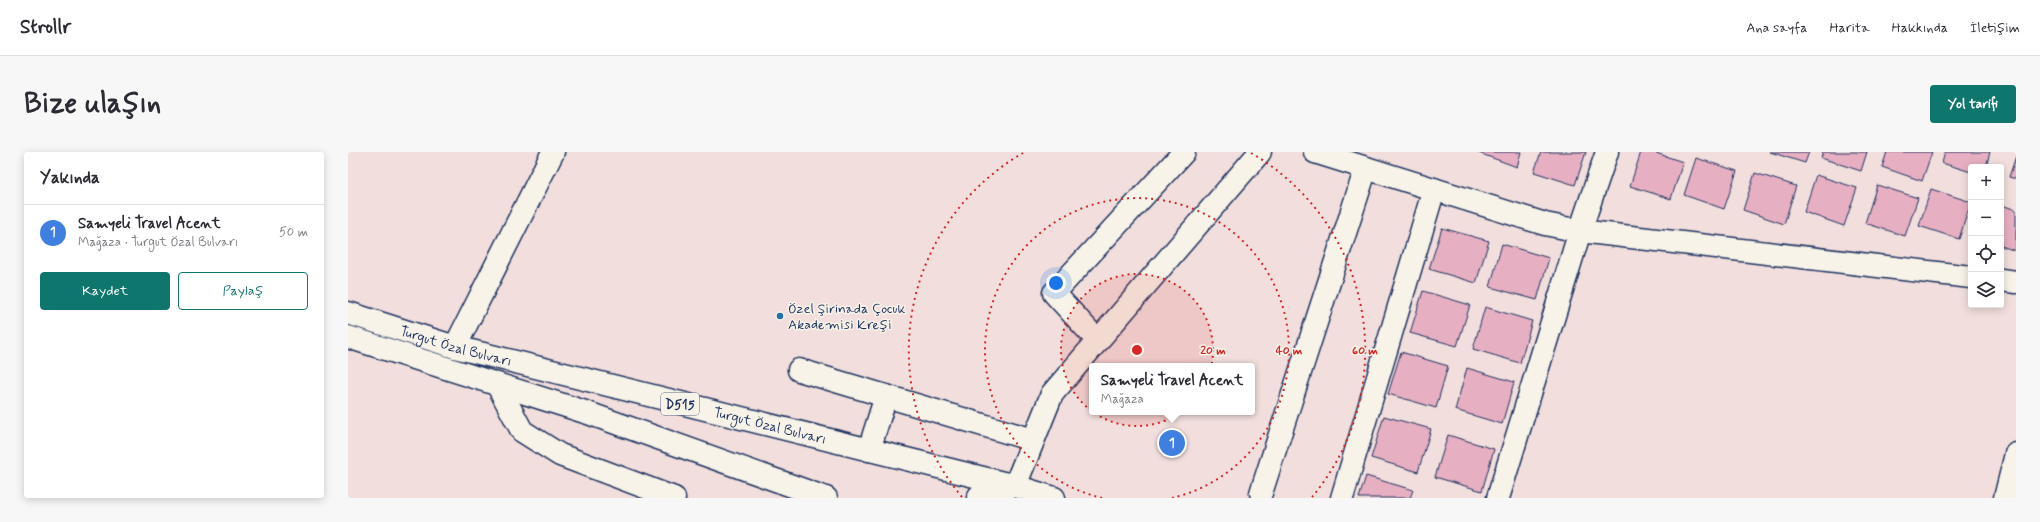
<!DOCTYPE html>
<html lang="tr">
<head>
<meta charset="utf-8">
<style>
	:root { --surface:#fff; --page:#f7f7f7; --text:#2b2b33; --muted:#7c7c81; --line:#e1e1e2; --accent:#0f766e }
	body { margin:0; font-family:Mynerve,sans-serif; background:var(--page); color:var(--text) }
	.controls { position:absolute; right:12px; top:12px; display:grid; overflow:hidden; border-radius:4px; box-shadow:0 2px 10px #0003 }
	.controls button { width:36px; height:36px; display:grid; place-items:center; padding:0; border:0; border-bottom:1px solid var(--line); background:var(--surface); color:var(--text); font:20px sans-serif }
	.you { position:absolute; left:708px; top:131px; width:14px; height:14px; margin:-10px; border:3px solid #fff; border-radius:50%; background:#1a73e8; box-shadow:0 0 0 6px #1a73e833 }
	.badge { display:grid; place-items:center; width:26px; height:26px; border-radius:50%; background:var(--accent); color:#fff; font-size:13px; font-weight:700 }
	.pin { position:absolute; translate:-50% -50%; border:2px solid #fff; box-shadow:0 1px 4px #0006 }
	.popup { position:absolute; left:741px; top:211px; width:166px; height:52px; box-sizing:border-box; display:grid; place-content:center; border-radius:4px; background:var(--surface); filter:drop-shadow(0 1px 3px #0005); font-size:13px; white-space:nowrap; color:var(--muted) }
	.popup b { font-size:15px; color:var(--text) }
	.popup::after { content:''; position:absolute; left:50%; top:100%; margin-left:-8px; border:8px solid transparent; border-top-color:var(--surface) }
	.list { margin:0; padding:0; list-style:none }
	h2 { display:flex; justify-content:space-between; align-items:center; height:52px; margin:0; padding:0 16px; font-size:17px }
	h2 small { font-size:13px; font-weight:400; color:var(--muted) }
	.list li { display:grid; grid-template-columns:26px 1fr auto; gap:12px; align-items:center; box-sizing:border-box; height:56px; padding:0 16px; border-top:1px solid var(--line) }
	.list b { display:block; font-size:15px; white-space:nowrap }
	.list p { margin:0; font-size:13px; white-space:nowrap; color:var(--muted) }
	.list em { font-size:13px; font-style:normal; color:var(--muted) }
	.actions { display:flex; gap:8px; padding:12px 16px }
	.actions a { flex:1; padding:9px 0; border:1px solid var(--accent); border-radius:4px; text-align:center; font-size:14px; color:var(--accent) }
	.actions .main { background:var(--accent); color:#fff }
	.icon { flex:none; width:22px; height:22px; fill:none; stroke:currentColor; stroke-width:2; stroke-linecap:round; stroke-linejoin:round }
	.map { position:relative; flex:none; width:1668px; height:346px; overflow:hidden; border-radius:4px }
	header { display:flex; align-items:center; gap:24px; box-sizing:border-box; height:56px; padding:0 20px; background:var(--surface); border-bottom:1px solid var(--line) }
	header strong { font-size:19px }
	nav { display:flex; gap:22px; margin-inline-start:auto; font-size:14px }
	.intro { display:flex; align-items:center; justify-content:space-between; box-sizing:border-box; height:96px; padding:0 24px }
	h1 { margin:0; font-size:28px }
	.button { padding:10px 18px; border-radius:4px; background:var(--accent); color:#fff; font-size:14px; font-weight:700 }
	main { display:flex; gap:24px; padding:0 24px }
	aside { flex:1; background:var(--surface); border-radius:4px; box-shadow:0 2px 10px #0003 }
	.map>svg:first-child { display:block }
	.building { fill:#e7afc2; stroke:#1b2f5e }
	.lines { fill:none; stroke-linecap:round; stroke-linejoin:round }
	.minor-casing { stroke:#1b2f5e; stroke-width:25 }
	.highway-casing { stroke:#1b2f5e; stroke-width:25 }
	.minor { stroke:#f7f3e8; stroke-width:22 }
	.highway { stroke:#f7f3e8; stroke-width:22 }
	.ring { fill:none; stroke:#d62828; stroke-width:2; stroke-dasharray:2 4 }
	.poi-dot { fill:#1f6fb2; stroke:#f7f3e8; stroke-width:1.5 }
	.labels { text-anchor:middle; stroke-width:3; stroke-linejoin:round; paint-order:stroke }
	.shield { fill:#f7f3e8; stroke:#5d6a87; stroke-width:1 }
	.shield-label { font-size:13px; font-weight:bold; fill:#1b2f5e }
	.poi-label { font-size:14px; fill:#1b2f5e; stroke:#f7f3e8; text-anchor:start }
	.street-label { font-size:14px; fill:#1b2f5e; stroke:#f7f3e8 }
	.centre { fill:#d62828; stroke:#f7f3e8; stroke-width:2 }
	.ring-label { font-size:12px; text-anchor:middle; font-weight:bold; fill:#d62828; stroke:#f7f3e8; stroke-width:3; stroke-linejoin:round; paint-order:stroke }
</style>
</head>
<body>
<header>
<strong>Strollr</strong>
<nav><a>Ana sayfa</a><a>Harita</a><a>Hakkında</a><a>İletişim</a></nav>
</header>
<div class="intro"><h1>Bize ulaşın</h1><a class="button">Yol tarifi</a></div>
<main>
<aside>
<h2>Yakında<small></small></h2>
<ul class="list">
<li><span class="badge" style="background:#3f7fe0">1</span><div><b>Samyeli Travel Acent</b><p>Mağaza · Turgut Özal Bulvarı</p></div><em>50 m</em></li>
</ul>
<div class="actions"><a class="main">Kaydet</a><a>Paylaş</a></div>
</aside>
<div class="map">
<svg width="1668" height="346" viewBox="0 0 1668 346">
	<rect width="100%" height="100%" fill="#f2dfdd"/>
	<filter id="ink" filterUnits="userSpaceOnUse"><feTurbulence type="fractalNoise" baseFrequency=".025" numOctaves="2"/><feDisplacementMap in="SourceGraphic" scale="8" xChannelSelector="R" yChannelSelector="G"/><feConvolveMatrix kernelMatrix="1 2 1 2 8 2 1 2 1" color-interpolation-filters="sRGB"/></filter>
	<g filter="url(#ink)">
		<g class="building">
			<polygon points="1128,0 1173,0 1169,15"/>
			<polygon points="1193,0 1238,0 1227,33 1186,20"/>
			<polygon points="1293,0 1305,0 1335,10 1323,47 1282,34"/>
			<polygon points="1422,0 1461,0 1457,11"/>
			<polygon points="1475,0 1519,0 1513,19 1473,6"/>
			<polygon points="1539,0 1584,0 1574,29 1534,15"/>
			<polygon points="1597,0 1642,0 1638,15 1623,15 1623,20 1594,11"/>
			<polygon points="1668,4 1668,27 1661,25"/>
			<polygon points="1348,6 1389,19 1376,57 1336,43"/>
			<polygon points="1407,21 1448,34 1436,72 1395,58"/>
			<polygon points="1468,23 1509,36 1496,74 1456,60"/>
			<polygon points="1529,33 1570,46 1557,84 1517,71"/>
			<polygon points="1583,37 1623,50 1611,87 1571,74"/>
			<polygon points="1654,53 1668,58 1668,99 1653,94"/>
			<polygon points="1094,76 1141,89 1128,131 1081,117"/>
			<polygon points="1154,92 1201,106 1189,148 1142,135"/>
			<polygon points="1075,139 1122,153 1109,194 1062,181"/>
			<polygon points="1137,155 1184,169 1172,211 1125,197"/>
			<polygon points="1053,200 1100,214 1088,256 1040,242"/>
			<polygon points="1119,216 1166,230 1154,272 1107,258"/>
			<polygon points="1036,264 1083,277 1070,320 1023,306"/>
			<polygon points="1100,283 1146,297 1134,339 1087,325"/>
			<polygon points="1018,324 1065,338 1062,346 1011,346"/>
		</g>
		<g class="lines">
			<defs>
				<g id="minor">
					<polyline points="967,0 1197,72 1232,79 1623,125"/>
					<polyline points="1653,128 1668,130"/>
					<polyline points="750,189 706,141 836,0"/>
					<polyline points="107,195 205,0"/>
					<polyline points="451,218 685,288"/>
					<polyline points="149,232 174,279 212,303 326,346"/>
					<polyline points="521,298 538,244"/>
					<polyline points="913,341 1018,16"/>
					<polyline points="630,346 631,344 667,334 704,242 912,0"/>
					<polyline points="994,346 1086,37"/>
					<polyline points="1150,346 1232,79 1259,0"/>
					<polyline points="1657,346 1668,302"/>
				</g>
				<g id="highway">
					<path id="s1" d="M0,161L107,195L667,334L706,346"/>
					<polyline points="0,185 237,260 478,346"/>
				</g>
			</defs>
			<use href="#minor" class="minor-casing"/>
			<use href="#highway" class="highway-casing"/>
			<use href="#minor" class="minor"/>
			<use href="#highway" class="highway"/>
		</g>
	</g>
	<circle cx="789" cy="198" r="76" fill="#d62828" fill-opacity=".12"/>
	<g class="ring">
		<circle cx="789" cy="198" r="76"/>
		<path d="M754 346A152 152 0 1 1 824 346"/>
		<path d="M614 345A228 228 0 0 1 675 1M903 1A228 228 0 0 1 964 345"/>
	</g>
	<circle class="poi-dot" cx="432" cy="164" r="4"/>
	<g class="labels">
		<rect class="shield" x="313" y="241" width="38" height="22" rx="3"/>
		<g class="shield-label">
			<text x="332" y="257">D515</text>
		</g>
		<g class="poi-label">
			<text x="440" y="161">Özel Şirinada Çocuk<tspan x="440" dy="16">Akademisi Kreşi</tspan></text>
		</g>
		<g class="street-label">
			<text dy="5" stroke="none"><textPath href="#s1" startOffset="113">Turgut Özal Bulvarı</textPath></text>
			<text dy="5" stroke="none"><textPath href="#s1" startOffset="437">Turgut Özal Bulvarı</textPath></text>
		</g>
	</g>
	<circle cx="789" cy="198" r="6" class="centre"/>
	<g class="ring-label">
		<text x="865" y="202">20 m</text>
		<text x="941" y="202">40 m</text>
		<text x="1017" y="202">60 m</text>
	</g>
</svg>
<div class="controls">
<button>+</button>
<button>−</button>
<button><svg class="icon" aria-label="locate" viewBox="0 0 24 24"><circle cx="12" cy="12" r="6"/><path d="M12 2v4M12 18v4M2 12h4M18 12h4"/></svg></button>
<button><svg class="icon" aria-label="layers" viewBox="0 0 24 24"><path d="M12 4l9 5-9 5-9-5zM3 14l9 5 9-5"/></svg></button>
</div>
<div class="you"></div>
<div class="pin badge" style="left:824px;top:291px;background:#3f7fe0">1</div>
<div class="popup"><b>Samyeli Travel Acent</b>Mağaza</div>
</div>
</main>
</body>
</html>
